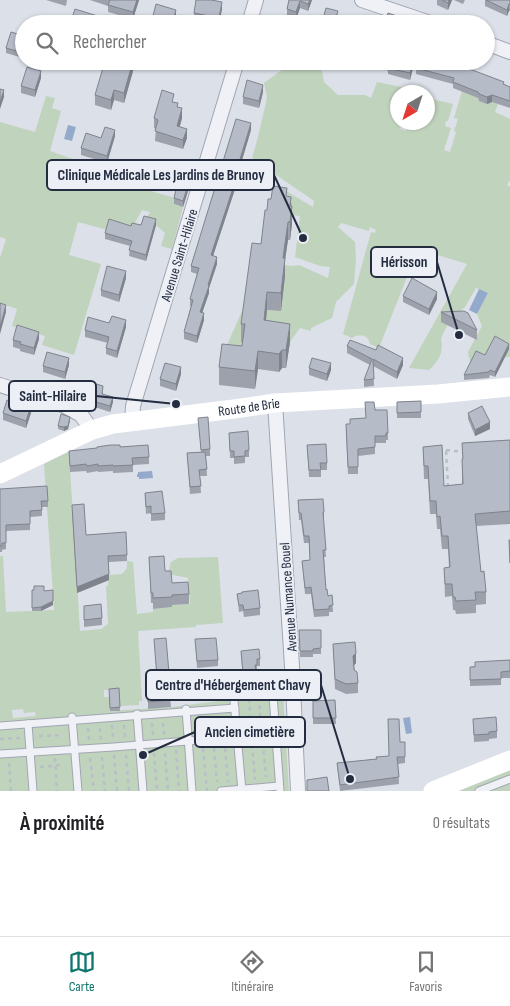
<!DOCTYPE html>
<html lang="fr">
<head>
<meta charset="utf-8">
<style>
	:root { --surface:#fff; --page:#f6f6f6; --text:#202124; --muted:#757577; --line:#e0e0e0; --accent:#0f766e }
	body { margin:0; font-family:"Sofia Sans Condensed",sans-serif; background:var(--page); color:var(--text) }
	.compass { position:absolute; left:390px; top:85px; width:45px; height:45px; border-radius:50%; background:var(--surface); box-shadow:0 1px 4px #0004; rotate:219deg }
	.list { margin:0; padding:0; list-style:none }
	h2 { display:flex; justify-content:space-between; align-items:center; height:65px; margin:0; padding:0 20px; font-size:21px }
	h2 small { font-size:16px; font-weight:400; color:var(--muted) }
	.icon { flex:none; width:28px; height:28px; fill:none; stroke:currentColor; stroke-width:2; stroke-linecap:round; stroke-linejoin:round }
	.map { position:relative; flex:none; width:510px; height:791px; overflow:hidden }
	.search { position:absolute; background:var(--surface); box-shadow:0 1px 4px #0004; left:15px; right:15px; top:15px; height:55px; display:flex; align-items:center; gap:12px; box-sizing:border-box; padding:0 18px; border-radius:28px; color:var(--muted); font-size:19px }
	.sheet { height:145px; background:var(--surface) }
	nav { display:flex; justify-content:space-around; align-items:center; box-sizing:border-box; height:70px; border-top:1px solid var(--line); background:var(--surface); font-size:14px; color:var(--muted) }
	nav a { display:grid; justify-items:center; gap:2px }
	nav .on { color:var(--accent) }
	.map>svg:first-child { display:block }
	.green { fill:#c0d3bc; fill-rule:evenodd }
	.water { fill:#93aacc }
	.lines { fill:none; stroke-linecap:round; stroke-linejoin:round }
	.lane-casing { stroke:#a1a6b2; stroke-width:9 }
	.street-casing { stroke:#a1a6b2; stroke-width:16 }
	.path { stroke:#babec7; stroke-width:2.5; stroke-dasharray:4 4; stroke-linecap:butt }
	.lane { stroke:#eff1f6; stroke-width:7 }
	.street { stroke:#eff1f6; stroke-width:14 }
	.secondary { stroke:#fff; stroke-width:19 }
	.wall { fill:#9da1ac }
	.shaded-wall { fill:#7f838c }
	.building { fill:#b6bbc8; stroke:#7f838c }
	.labels { text-anchor:middle; stroke-width:4; stroke-linejoin:round; paint-order:stroke }
	.street-label { font-size:14px; fill:#242c40; stroke:#eceff6 }
	.leader { fill:none; stroke:#242c40; stroke-width:2 }
	.callout-dot { fill:#242c40; stroke:#eceff6; stroke-width:2 }
	.callout { fill:#eceff6; stroke:#242c40; stroke-width:2 }
	.callout-label { font-size:15px; text-anchor:middle; font-weight:bold; fill:#242c40 }
</style>
</head>
<body>
<div class="map">
<svg width="510" height="791" viewBox="0 0 510 791">
	<rect width="100%" height="100%" fill="#dce0e8"/>
	<g class="green">
		<path d="M286,61H320L324,82L338,95H365L371,98L377,82L401,87L411,90V92H398V122L402,123L400,129L406,131L409,123L428,122V98L453,104L448,121H446L445,126L451,128L444,150L450,152L456,132L454,131L458,119L454,118L462,91L478,98L479,101H491L498,104L495,112L510,119V180L507,185L510,187V357C497,356 483,362 471,367L468,352L482,326L477,314L488,293L476,288L465,307L451,318L441,338C444,353 439,360 429,370L409,368L467,264L418,249L379,348L370,344C369,335 359,333 352,338L343,334L371,232L375,233L376,230L370,227L369,231L341,223L338,227L355,242L356,259L354,284L336,302L332,318L311,328V331L300,328L290,342L264,338L267,310L281,311L285,277L273,264L293,266L299,265L328,278L330,267L320,266L295,257L300,216L291,215L289,208L292,201L289,196L284,195L274,202L272,186L286,191L313,207L314,201L272,172L257,167L258,162L252,158L258,137L267,98L264,83L283,69Z"/>
		<polygon points="46,96 55,98 52,108 61,111 50,151 73,159 78,170 175,198 174,204 183,207 172,249 161,246 165,233 156,225 144,222 150,212 142,210 132,228 108,230 78,222 69,255 101,264 74,355 42,345 45,336 12,326 17,309 0,303 0,258 6,239 0,237 0,122 35,132"/>
		<polygon points="246,307 245,342 242,364 224,352 242,311"/>
		<path d="M69,451L80,631L101,629L108,624L106,586H108L109,575L122,574L127,568V561L133,562L137,614L153,612V609L172,607V605L190,604L188,578L168,574L171,562L178,558L218,557L223,623L196,625V627L138,631L142,701H139V705L120,706L112,690H104V697H112L110,699V711L171,707L283,693L289,791H0V556H3L6,612L54,610L44,464ZM23,709L24,713L35,712L36,716L13,718L12,710Z"/>
		<polygon points="510,769 510,791 453,791"/>
	</g>
	<g class="water">
		<polygon points="68,125 76,127 72,141 64,139"/>
		<polygon points="479,289 488,293 477,314 469,310"/>
		<polygon points="152,471 153,478 139,479 139,477 137,477 137,474 138,474 138,472"/>
		<polygon points="410,717 412,733 406,734 403,718"/>
	</g>
	<g class="lines">
		<defs>
			<g id="lane">
				<polyline points="273,695 280,791"/>
				<polyline points="234,701 242,791"/>
				<polyline points="186,709 192,791"/>
				<polyline points="137,714 143,791"/>
				<polyline points="72,717 78,791"/>
				<polyline points="28,724 33,791"/>
				<polyline points="0,726 235,708"/>
				<polyline points="0,754 114,747 275,734"/>
				<polyline points="221,791 279,786"/>
				<polyline points="479,791 510,779"/>
			</g>
			<g id="street">
				<polyline points="362,0 433,24"/>
				<polyline points="249,24 256,0"/>
				<polyline points="486,43 510,52"/>
				<polyline points="0,385 63,405 81,415 92,430"/>
				<polyline points="275,403 292,666 298,791"/>
				<polyline points="132,421 133,406 237,61"/>
			</g>
		</defs>
		<use href="#lane" class="lane-casing"/>
		<use href="#street" class="street-casing"/>
		<g class="path">
			<polyline points="439,450 446,450 448,487"/>
			<polyline points="446,450 464,452"/>
			<polyline points="259,697 261,727"/>
			<polyline points="249,699 251,727"/>
			<polyline points="212,718 213,730"/>
			<polyline points="223,718 224,730"/>
			<polyline points="201,720 202,732"/>
			<polyline points="152,723 153,735"/>
			<polyline points="163,723 164,735"/>
			<polyline points="112,725 113,737"/>
			<polyline points="124,725 125,737"/>
			<polyline points="88,728 89,740"/>
			<polyline points="100,728 101,740"/>
			<polyline points="39,736 63,735"/>
			<polyline points="0,739 21,738"/>
			<polyline points="263,743 266,777"/>
			<polyline points="252,745 255,780"/>
			<polyline points="203,748 207,791"/>
			<polyline points="214,748 217,782"/>
			<polyline points="225,748 228,782"/>
			<polyline points="176,750 179,791"/>
			<polyline points="154,753 157,791"/>
			<polyline points="165,753 168,791"/>
			<polyline points="114,755 117,791"/>
			<polyline points="126,755 129,791"/>
			<polyline points="102,757 105,791"/>
			<polyline points="55,758 57,791"/>
			<polyline points="90,758 94,791"/>
			<polyline points="9,763 11,791"/>
			<polyline points="40,767 62,765"/>
		</g>
		<use href="#lane" class="lane"/>
		<use href="#street" class="street"/>
		<g class="secondary">
			<path id="s1" d="M0,474L92,430L113,424L234,409L275,403L438,394L510,387"/>
			<polyline points="433,791 510,760"/>
		</g>
	</g>
	<g class="wall">
		<polygon points="46,0 67,0 66,6"/>
		<polygon points="90,0 139,0 133,19 108,12 108,6"/>
		<polygon points="289,0 312,0 308,11 300,8 296,19 287,16 287,9"/>
		<polygon points="437,0 452,0 448,10 437,5"/>
		<polygon points="454,0 465,0 463,4"/>
		<polygon points="485,0 510,0 510,11 509,11 507,16 485,6"/>
		<polygon points="222,9 219,24 214,24 194,20 194,13"/>
		<polygon points="386,20 420,24 386,24"/>
		<polygon points="24,36 20,57 6,53 6,48"/>
		<polygon points="272,61 283,61 282,64"/>
		<polygon points="387,64 413,68 410,80 388,74 388,71 387,71"/>
		<polygon points="416,68 468,69 510,87 510,108 492,102 487,104 479,101 478,98 453,88 453,84 416,74"/>
		<polygon points="133,71 124,103 114,100 111,110 95,105 95,95"/>
		<polygon points="41,78 35,97 21,93 21,86"/>
		<polygon points="263,92 259,108 243,104 243,97"/>
		<polygon points="174,102 178,107 182,118 180,126 187,138 183,149 155,141 156,129 154,128 154,118"/>
		<polygon points="251,130 236,180 236,186 213,256 217,264 209,288 209,293 202,313 204,320 197,343 184,339 184,332 191,306 190,306 190,299 197,274 191,272 191,266"/>
		<polygon points="115,136 107,163 81,155 81,148 101,138"/>
		<polygon points="194,172 183,207 174,204 174,198 176,188 175,187 175,181"/>
		<polygon points="287,196 291,206 292,224 290,240 288,240 285,260 285,276 281,311 267,310 266,320 290,342 286,368 282,368 279,372 258,369 255,389 219,385 219,367 242,346 243,342 241,342 241,324 261,244 267,210 271,199"/>
		<polygon points="156,225 146,261 129,256 130,246 105,239 105,233 131,226"/>
		<polygon points="126,278 119,302 101,296 101,290"/>
		<polygon points="403,296 437,299 429,315 403,302"/>
		<polygon points="441,312 477,330 477,340 441,322"/>
		<polygon points="109,323 126,327 117,358 106,354 106,348 108,343 85,337 85,330"/>
		<polygon points="39,339 34,355 20,351 20,349 13,347 13,340"/>
		<polygon points="347,346 403,365 397,379 373,366 374,386 364,387 364,380 370,365 347,353"/>
		<polygon points="509,349 495,377 490,375 489,378 464,380 464,375"/>
		<polygon points="69,365 65,379 43,372 43,366"/>
		<polygon points="309,368 331,370 327,381 309,375"/>
		<polygon points="181,374 176,391 160,386 160,379"/>
		<polygon points="103,392 103,394 113,402 110,412 82,403 82,398"/>
		<polygon points="421,401 421,418 397,418 397,402"/>
		<polygon points="13,402 31,413 26,428 3,420 3,413"/>
		<polygon points="365,402 375,410 388,433 388,440 386,440 386,443 375,443 375,454 358,456 358,474 348,474 346,431 350,424 366,418"/>
		<polygon points="468,413 490,429 475,436 468,419"/>
		<polygon points="198,418 210,449 210,456 206,456 207,476 200,476 201,493 190,494 187,453 201,452"/>
		<polygon points="70,420 68,429 64,431 58,429 58,426"/>
		<polygon points="229,433 249,450 249,457 245,457 245,463 234,464 234,458 230,458"/>
		<polygon points="510,440 510,524 476,526 481,572 486,592 486,604 476,605 476,613 456,614 455,610 453,610 452,596 445,597 444,568 449,567 448,549 442,549 440,529 437,529 436,514 430,514 428,479 424,479 423,447 444,486 462,484 462,459 463,459 462,443"/>
		<polygon points="307,445 327,463 327,470 321,470 321,477 309,477"/>
		<polygon points="120,447 149,457 149,464 133,465 133,472 113,473 113,471 98,472 98,471 87,473 86,471 70,472 69,451"/>
		<polygon points="0,489 48,501 48,507 42,507 42,516 30,517 30,530 6,531 6,549 2,550 2,552 0,552"/>
		<polygon points="145,493 165,513 165,520 151,521 151,513 146,514"/>
		<polygon points="298,500 324,512 324,518 323,518 326,557 324,557 326,590 328,596 332,595 333,612 329,612 329,616 314,617 311,594 305,594 302,561 310,560 309,543 304,543 301,520 299,520"/>
		<polygon points="72,511 86,535 127,555 127,561 109,562 109,580 77,593"/>
		<polygon points="149,557 165,571 172,583 189,594 189,604 172,605 172,607 153,609 153,603 151,603"/>
		<polygon points="32,590 44,591 53,605 41,611 32,611"/>
		<polygon points="237,594 260,608 260,615 244,617 243,611 239,612"/>
		<polygon points="84,606 102,618 102,625 84,627"/>
		<polygon points="299,630 321,630 321,654 313,654 313,657 300,657"/>
		<polygon points="154,639 169,673 172,689 172,696 170,696 171,707 148,709 148,692 158,691"/>
		<polygon points="195,639 218,660 218,666 197,668"/>
		<polygon points="333,644 356,663 354,666 358,683 358,693 346,694 335,689"/>
		<polygon points="241,651 260,659 260,666 257,666 257,672 256,672 256,678 243,680"/>
		<polygon points="510,660 510,678 501,678 501,685 470,686 470,667"/>
		<polygon points="119,688 120,711 110,711 109,689"/>
		<polygon points="335,700 336,724 313,724 313,701"/>
		<polygon points="473,719 497,731 497,738 489,739 489,741 474,742"/>
		<polygon points="400,742 405,757 405,763 398,764 399,784 340,791 337,763 377,759 389,756"/>
	</g>
	<g class="shaded-wall">
		<polygon points="137,0 139,0 133,19 133,12"/>
		<polygon points="310,0 312,0 308,11 308,4"/>
		<polygon points="449,0 452,0 448,10 448,3"/>
		<polygon points="300,1 300,8 296,19 296,12"/>
		<polygon points="222,2 222,9 219,24 219,18"/>
		<polygon points="509,4 509,11 507,16 507,10"/>
		<polygon points="176,10 176,16 174,24 172,24"/>
		<polygon points="24,41 24,46 20,57 20,52"/>
		<polygon points="133,61 133,71 124,103 124,93"/>
		<polygon points="413,61 413,68 410,80 410,73"/>
		<polygon points="41,71 41,78 35,97 35,90"/>
		<polygon points="263,85 263,92 259,108 259,101"/>
		<polygon points="4,90 4,97 0,109 0,102"/>
		<polygon points="114,90 114,100 111,110 111,100"/>
		<polygon points="492,95 492,102 487,104 487,97"/>
		<polygon points="182,108 182,118 177,136 177,126"/>
		<polygon points="251,123 251,130 236,180 236,186 211,262 211,255"/>
		<polygon points="187,129 187,138 183,149 183,140"/>
		<polygon points="115,130 115,136 107,163 107,156"/>
		<polygon points="194,166 194,172 183,207 183,201"/>
		<polygon points="291,197 292,224 290,240 290,206"/>
		<polygon points="156,219 156,225 146,261 146,255"/>
		<polygon points="288,222 288,240 285,260 285,276 281,311 281,293 283,258"/>
		<polygon points="217,257 217,264 209,288 209,293 200,319 200,312"/>
		<polygon points="126,271 126,278 119,302 119,295"/>
		<polygon points="267,292 267,310 264,338 264,320"/>
		<polygon points="437,292 437,299 429,315 429,309"/>
		<polygon points="6,305 6,312 0,334 0,327"/>
		<polygon points="204,313 204,320 197,343 197,336"/>
		<polygon points="126,320 126,327 117,358 117,351"/>
		<polygon points="290,324 290,342 286,368 286,350"/>
		<polygon points="39,332 39,339 34,355 34,348"/>
		<polygon points="509,344 509,349 495,377 495,372"/>
		<polygon points="282,350 282,368 279,372 279,354"/>
		<polygon points="258,351 258,369 255,389 255,371"/>
		<polygon points="69,358 69,365 65,379 65,372"/>
		<polygon points="403,358 403,365 397,379 397,372"/>
		<polygon points="331,363 331,370 327,381 327,374"/>
		<polygon points="181,367 181,374 176,391 176,384"/>
		<polygon points="113,397 113,402 110,412 110,406"/>
		<polygon points="31,406 31,413 26,428 26,421"/>
		<polygon points="70,417 70,420 68,429 64,431 64,427"/>
		<polygon points="490,422 490,429 475,436 475,430"/>
		<polygon points="109,574 109,580 77,593 77,587"/>
		<polygon points="53,601 53,605 41,611 41,607"/>
		<polygon points="356,653 356,663 353,666 353,656"/>
	</g>
	<g class="building">
		<polygon points="110,0 137,0 133,12 108,5"/>
		<polygon points="196,0 211,0 222,2 219,18 194,13"/>
		<polygon points="289,0 310,0 308,4 300,1 296,12 287,9"/>
		<polygon points="442,0 449,0 448,3"/>
		<polygon points="486,0 510,0 510,4 509,4 507,10"/>
		<polygon points="156,4 176,10 172,24 167,23 167,24 151,24"/>
		<polygon points="326,8 338,11 334,24 327,24 322,22"/>
		<polygon points="75,9 104,18 102,24 70,24"/>
		<polygon points="388,13 420,24 396,24 386,20"/>
		<polygon points="351,21 362,24 350,24"/>
		<polygon points="11,32 24,36 24,41 20,52 6,48"/>
		<polygon points="486,49 490,50 488,58 486,57"/>
		<polygon points="105,61 133,61 124,93 114,90 111,100 95,95"/>
		<polygon points="387,61 413,61 410,73 388,68 388,64 387,64"/>
		<polygon points="418,61 468,62 467,68 504,82 503,84 510,87 510,101 492,95 487,97 479,94 478,92 453,82 454,78 416,68"/>
		<polygon points="27,67 41,71 35,90 21,86"/>
		<polygon points="247,80 263,85 259,101 243,97"/>
		<polygon points="0,89 4,90 0,102"/>
		<polygon points="162,90 174,94 172,102 178,103 177,107 182,108 177,126 187,129 183,140 155,131 158,120 154,118"/>
		<polygon points="236,119 251,123 234,179 236,179 211,255 217,257 208,285 209,286 200,312 204,313 197,336 184,332 193,300 190,299 199,268 191,266"/>
		<polygon points="105,127 115,130 107,156 81,148 86,133 101,138"/>
		<polygon points="180,163 194,166 183,201 174,198 178,182 175,181"/>
		<polygon points="273,186 287,188 286,196 291,197 290,206 292,206 290,222 288,222 283,258 285,258 281,293 267,292 264,320 290,324 286,350 282,350 279,354 258,351 255,371 219,367 222,344 242,346 245,324 241,324 252,243 261,244 265,210 267,210 268,199 271,199"/>
		<polygon points="144,216 156,219 146,255 129,250 132,241 105,233 109,219 131,226 132,223 141,225"/>
		<polygon points="107,266 126,271 119,295 101,290"/>
		<polygon points="412,278 437,292 429,309 403,296"/>
		<polygon points="0,303 6,305 0,327"/>
		<polygon points="464,311 468,313 477,330 441,312"/>
		<polygon points="112,316 126,320 117,351 106,348 109,337 85,330 88,317 109,323"/>
		<polygon points="17,325 39,332 34,348 20,344 21,342 13,340"/>
		<polygon points="495,336 509,344 495,372 490,370 489,372 464,375 476,351 485,355"/>
		<polygon points="350,340 376,350 378,345 403,358 397,372 373,359 374,379 364,380 372,359 347,346"/>
		<polygon points="47,352 69,358 65,372 43,366"/>
		<polygon points="312,358 331,363 327,374 309,368"/>
		<polygon points="165,363 181,367 176,384 160,379"/>
		<polygon points="86,381 103,386 102,394 113,397 110,406 82,398"/>
		<polygon points="7,400 13,402 13,400 31,406 26,421 3,413"/>
		<polygon points="421,401 421,412 397,413 397,402"/>
		<polygon points="365,402 374,402 375,410 387,410 388,433 386,433 386,436 375,436 375,447 358,449 358,467 348,467 346,424 350,424 350,419 366,418"/>
		<polygon points="482,406 490,422 475,430 468,413"/>
		<polygon points="61,414 70,417 68,426 64,427 58,426"/>
		<polygon points="208,417 210,449 201,450 198,418"/>
		<polygon points="248,431 249,450 245,451 245,456 234,457 234,451 230,451 229,433"/>
		<polygon points="510,440 510,511 475,514 481,572 484,571 486,592 475,592 476,600 456,601 455,597 453,597 452,584 445,584 444,568 450,567 448,536 442,536 440,516 437,517 436,501 430,501 428,466 424,466 423,447 442,445 444,486 463,484 462,459 463,459 462,443"/>
		<polygon points="326,444 327,463 320,463 321,470 309,470 307,445"/>
		<polygon points="111,445 120,445 120,447 148,445 149,457 132,458 133,465 113,466 113,465 98,466 98,464 87,466 86,464 70,466 69,451 97,448 97,447 103,446"/>
		<polygon points="205,452 207,469 199,470 201,486 190,487 187,453"/>
		<polygon points="47,486 48,501 41,501 42,510 30,511 30,524 6,525 6,543 2,543 2,546 0,546 0,489"/>
		<polygon points="162,491 165,513 151,514 151,506 146,507 145,493"/>
		<polygon points="323,499 324,512 323,512 326,550 323,550 326,590 327,589 328,596 332,595 333,605 329,606 329,609 314,610 311,587 305,588 302,561 310,560 309,536 304,536 301,513 299,513 298,500"/>
		<polygon points="84,504 86,535 126,532 127,555 108,556 109,574 77,587 72,505"/>
		<polygon points="509,540 510,540 510,563"/>
		<polygon points="164,556 165,571 171,571 172,583 188,582 189,594 172,595 172,597 153,598 153,593 151,593 149,557"/>
		<polygon points="34,586 44,586 44,591 53,590 53,601 41,607 32,608 32,590 34,590"/>
		<polygon points="258,590 260,608 244,610 243,605 239,605 237,594 242,593 242,592"/>
		<polygon points="101,604 102,618 84,620 84,606"/>
		<polygon points="299,630 321,630 321,648 313,649 313,651 300,651"/>
		<polygon points="166,638 169,673 171,673 172,689 169,689 171,700 148,702 148,692 158,691 154,639"/>
		<polygon points="216,638 218,660 197,661 195,639"/>
		<polygon points="355,642 356,653 353,656 354,670 357,672 358,683 346,684 335,679 333,644"/>
		<polygon points="259,649 260,659 257,659 257,665 255,665 256,672 243,673 241,651"/>
		<polygon points="510,660 510,671 501,672 501,679 470,680 470,667 475,667 475,662"/>
		<polygon points="119,688 120,707 110,708 109,689"/>
		<polygon points="335,700 336,718 313,718 313,701"/>
		<polygon points="496,717 497,731 489,732 489,734 474,735 473,719"/>
		<polygon points="388,719 399,719 400,742 405,742 405,757 397,757 399,777 340,785 337,763 377,759 376,757 389,756"/>
		<polygon points="327,777 329,791 307,791 307,780"/>
	</g>
	<g class="labels">
		<g class="street-label">
			<text transform="translate(179 255) rotate(-73)" y="5">Avenue Saint-Hilaire</text>
			<text dy="5" stroke="none"><textPath href="#s1" startOffset="261">Route de Brie</textPath></text>
			<text transform="translate(288 597) rotate(-94)" y="5">Avenue Numance Bouel</text>
		</g>
	</g>
	<path class="leader" d="M303 238L274 175M459 335L437 262M176 404L96 396M350 779L321 685M143 755L195 732"/>
	<g class="callout-dot">
		<circle cx="303" cy="238" r="5"/>
		<circle cx="459" cy="335" r="5"/>
		<circle cx="176" cy="404" r="5"/>
		<circle cx="350" cy="779" r="5"/>
		<circle cx="143" cy="755" r="5"/>
	</g>
	<g class="callout">
		<rect x="47" y="160" width="227" height="30" rx="5"/>
		<rect x="371" y="247" width="66" height="30" rx="5"/>
		<rect x="9" y="381" width="87" height="30" rx="5"/>
		<rect x="146" y="670" width="175" height="30" rx="5"/>
		<rect x="195" y="717" width="110" height="30" rx="5"/>
	</g>
	<g class="callout-label">
		<text x="161" y="180">Clinique Médicale Les Jardins de Brunoy</text>
		<text x="404" y="267">Hérisson</text>
		<text x="53" y="401">Saint-Hilaire</text>
		<text x="233" y="690">Centre d'Hébergement Chavy</text>
		<text x="250" y="737">Ancien cimetière</text>
	</g>
</svg>
<svg class="compass" viewBox="-18 -18 36 36"><path d="M0-13l5 13h-10z" fill="#e53935"/><path d="M0 13l5-13h-10z" fill="#757577"/></svg>
<div class="search"><svg class="icon" aria-label="search" viewBox="0 0 24 24"><circle cx="10" cy="10" r="6"/><path d="M15 15l6 6"/></svg>Rechercher</div>
</div>
<section class="sheet">
<h2>À proximité<small>0 résultats</small></h2>
<ul class="list">
</ul>
</section>
<nav>
<a class="on"><svg class="icon" aria-label="map" viewBox="0 0 24 24"><path d="M3 6l6-2 6 2 6-2v14l-6 2-6-2-6 2zM9 4v14M15 6v14"/></svg>Carte</a>
<a><svg class="icon" aria-label="directions" viewBox="0 0 24 24"><path d="M12 3l9 9-9 9-9-9zM9 14v-3h6M13 9l2 2-2 2"/></svg>Itinéraire</a>
<a><svg class="icon" aria-label="saved" viewBox="0 0 24 24"><path d="M7 4h10v16l-5-4-5 4z"/></svg>Favoris</a>
</nav>
</body>
</html>
